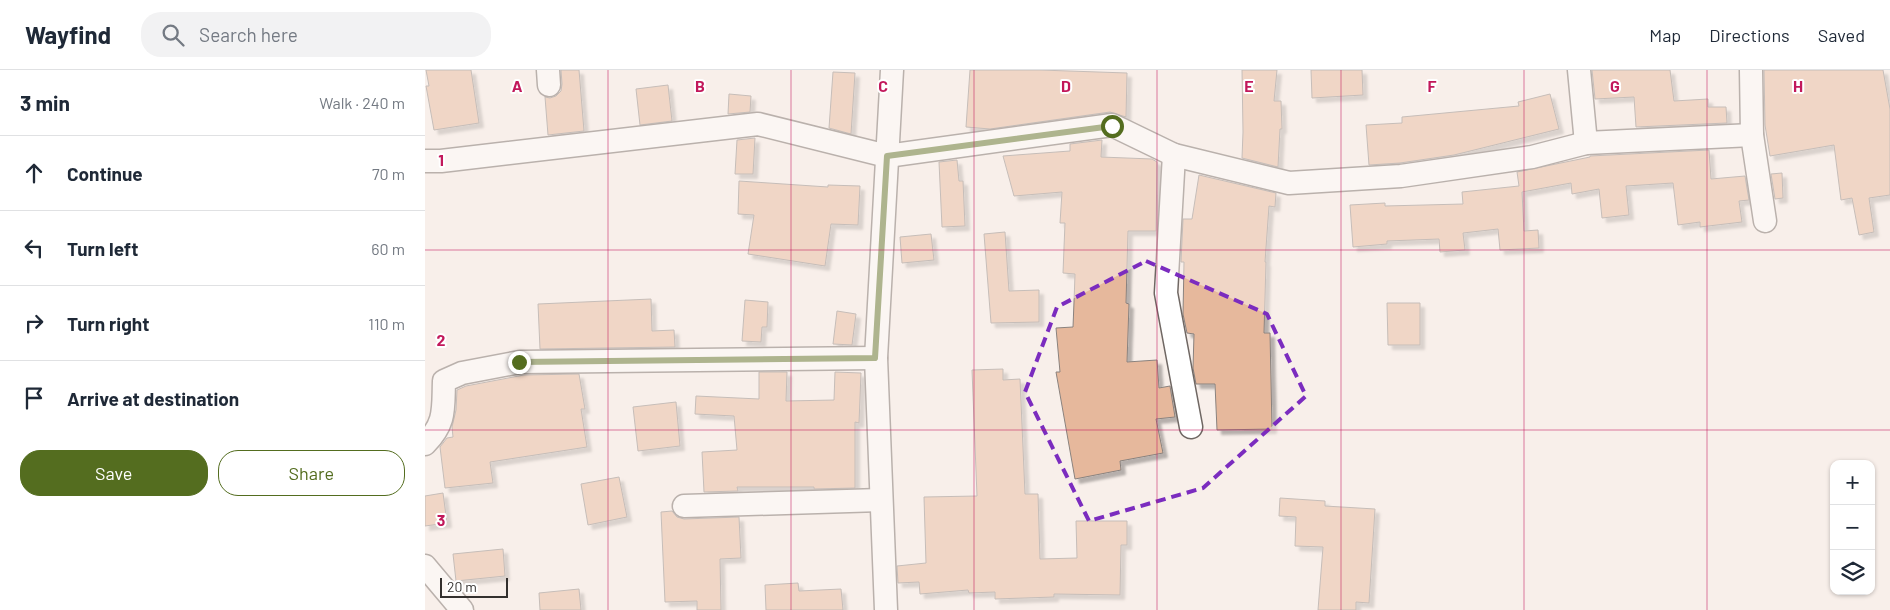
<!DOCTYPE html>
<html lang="en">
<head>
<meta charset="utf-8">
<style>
	:root { --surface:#fff; --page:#f2f2f3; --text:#1f2937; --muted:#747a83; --line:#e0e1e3; --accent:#546d1f }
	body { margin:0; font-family:Barlow,sans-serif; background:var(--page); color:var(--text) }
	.controls { position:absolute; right:15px; bottom:15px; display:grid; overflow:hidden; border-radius:10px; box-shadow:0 1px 4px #0004 }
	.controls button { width:45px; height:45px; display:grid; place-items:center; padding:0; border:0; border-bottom:1px solid var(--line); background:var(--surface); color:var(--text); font:25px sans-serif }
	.scale { position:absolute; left:15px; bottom:12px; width:68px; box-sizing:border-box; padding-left:5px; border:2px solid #33302e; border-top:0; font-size:14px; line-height:18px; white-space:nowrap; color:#33302e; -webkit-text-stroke:4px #fff; paint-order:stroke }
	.stop { position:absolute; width:15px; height:15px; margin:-11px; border:4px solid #546d1f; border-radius:50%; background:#fff }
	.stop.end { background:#546d1f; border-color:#fff; box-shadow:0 1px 5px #0008 }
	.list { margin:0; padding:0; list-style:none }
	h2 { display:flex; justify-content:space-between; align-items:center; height:65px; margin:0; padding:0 20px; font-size:21px }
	h2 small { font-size:16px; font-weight:400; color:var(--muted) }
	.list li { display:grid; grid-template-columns:32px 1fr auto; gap:15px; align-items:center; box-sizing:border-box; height:75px; padding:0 20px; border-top:1px solid var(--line) }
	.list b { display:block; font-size:19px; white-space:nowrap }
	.list em { font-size:16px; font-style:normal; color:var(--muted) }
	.actions { display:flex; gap:10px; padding:15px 20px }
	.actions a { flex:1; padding:11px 0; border:1px solid var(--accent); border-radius:20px; text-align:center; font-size:18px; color:var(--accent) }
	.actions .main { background:var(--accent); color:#fff }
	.icon { flex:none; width:28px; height:28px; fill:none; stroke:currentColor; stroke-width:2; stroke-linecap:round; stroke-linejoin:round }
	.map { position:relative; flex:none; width:1465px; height:540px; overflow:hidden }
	header { display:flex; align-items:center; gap:30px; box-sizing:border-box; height:70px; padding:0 25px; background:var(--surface); border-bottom:1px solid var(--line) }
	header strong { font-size:24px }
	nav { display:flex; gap:28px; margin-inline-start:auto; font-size:18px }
	.search { width:350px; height:45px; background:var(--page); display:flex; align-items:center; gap:12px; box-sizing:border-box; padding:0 18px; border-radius:20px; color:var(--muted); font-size:19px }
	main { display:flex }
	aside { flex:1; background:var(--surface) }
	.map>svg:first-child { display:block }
	.building { fill:#e6b89c; stroke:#8a827e; filter:url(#shadow) }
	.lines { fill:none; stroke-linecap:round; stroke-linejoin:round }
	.minor-casing { stroke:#6f6763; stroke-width:25 }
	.minor { stroke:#fff; stroke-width:22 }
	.route { stroke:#546d1f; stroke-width:6 }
	.marked { fill:none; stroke:#7b2cbf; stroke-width:4; stroke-dasharray:10 6; stroke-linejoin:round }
	.grid { fill:none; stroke:#c2185b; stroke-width:1; stroke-opacity:0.55 }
	.grid-label { font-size:16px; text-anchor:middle; font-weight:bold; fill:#c2185b; stroke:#fff; stroke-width:4; stroke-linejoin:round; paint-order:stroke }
</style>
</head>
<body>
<header>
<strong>Wayfind</strong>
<div class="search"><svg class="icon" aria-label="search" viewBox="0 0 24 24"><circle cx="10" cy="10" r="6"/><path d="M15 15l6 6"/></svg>Search here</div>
<nav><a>Map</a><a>Directions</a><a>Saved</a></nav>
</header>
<main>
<aside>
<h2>3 min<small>Walk · 240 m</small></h2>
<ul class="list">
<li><svg class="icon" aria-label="ahead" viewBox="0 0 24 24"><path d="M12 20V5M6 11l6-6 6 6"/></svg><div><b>Continue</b></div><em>70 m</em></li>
<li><svg class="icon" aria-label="left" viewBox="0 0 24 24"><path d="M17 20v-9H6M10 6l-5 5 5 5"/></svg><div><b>Turn left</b></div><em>60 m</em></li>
<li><svg class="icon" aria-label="right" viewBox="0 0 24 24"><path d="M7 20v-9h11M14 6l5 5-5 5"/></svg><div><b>Turn right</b></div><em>110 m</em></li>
<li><svg class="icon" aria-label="arrive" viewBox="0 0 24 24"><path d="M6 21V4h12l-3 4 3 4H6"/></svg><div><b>Arrive at destination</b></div></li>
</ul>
<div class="actions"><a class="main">Save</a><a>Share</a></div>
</aside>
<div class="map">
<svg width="1465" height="540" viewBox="0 0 1465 540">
	<defs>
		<filter id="shadow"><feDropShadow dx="4.5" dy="4.5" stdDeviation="1" flood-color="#0004"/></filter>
	</defs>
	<rect width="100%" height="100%" fill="#f8efea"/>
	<g class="building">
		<polygon points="1,0 46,0 54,53 9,60 1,16 4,16"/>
		<polygon points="136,0 154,0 159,61 123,65 120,27 125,28 131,26 136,21 137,14"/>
		<polygon points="545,0 615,0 702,3 701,47 685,42 565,59 541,57"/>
		<polygon points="817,0 852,0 849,31 856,31 857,59 855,59 853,97 817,88 818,62"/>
		<polygon points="886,0 937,0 938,25 887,28"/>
		<polygon points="1167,0 1245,0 1249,31 1283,29 1283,37 1301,37 1302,53 1211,57 1209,27 1170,29"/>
		<polygon points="1339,0 1458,0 1465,39 1465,125 1444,128 1449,162 1434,165 1427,128 1416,130 1409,75 1345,86 1340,55"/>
		<polygon points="408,2 430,3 426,64 404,58"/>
		<polygon points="243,15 247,51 215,55 211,19"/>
		<polygon points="304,24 326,26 325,42 303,44"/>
		<polygon points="1125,24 1134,59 1029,85 975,93 944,95 941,55 977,53 977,47 1094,36 1093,32"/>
		<polygon points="330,68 328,104 310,104 312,70"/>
		<polygon points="677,70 676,87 727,89 732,92 731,161 703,161 701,233 704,234 702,292 732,290 734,318 745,316 750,347 731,349 738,383 695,391 696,400 650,409 631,302 635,302 631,258 648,257 649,232 650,204 638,203 640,153 635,153 637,122 589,126 578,86 645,81 645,74"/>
		<polygon points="1284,80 1286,109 1320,106 1324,130 1314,131 1317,152 1275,157 1275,152 1253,155 1248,113 1201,116 1204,145 1177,148 1174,119 1147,124 1146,113 1097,122 1099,161 1113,160 1114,178 1075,180 1073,159 1038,163 1040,180 1015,182 1014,169 962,171 962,174 928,177 925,135 960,133 960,136 1038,134 1037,122 1094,116 1092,102 1165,87 1165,86"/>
		<polygon points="532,90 534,111 538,111 540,156 517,157 514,92"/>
		<polygon points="1357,103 1358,128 1350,129 1346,104"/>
		<polygon points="774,105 851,123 850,137 844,136 840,192 841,192 839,263 845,263 847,359 792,360 790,314 771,314 768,298 769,264 762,263 758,244 759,192 756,192 758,149 767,149"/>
		<polygon points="314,111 403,117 403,115 435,116 433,155 406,154 400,196 323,184 329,145 313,144"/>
		<polygon points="580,162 584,221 614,220 614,252 566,253 559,164"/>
		<polygon points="506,164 509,190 477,193 475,167"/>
		<polygon points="226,229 227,261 249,260 250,277 115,279 113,234"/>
		<polygon points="320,230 343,232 342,257 337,257 336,272 317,271"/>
		<polygon points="962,233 995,233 995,275 963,275"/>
		<polygon points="412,241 431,244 427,275 408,274"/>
		<polygon points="578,299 578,310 595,309 600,424 613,424 615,489 652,488 651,451 702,451 702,475 696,475 695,525 629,524 629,527 570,529 570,522 544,523 543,520 495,524 494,512 473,513 472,496 501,493 499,427 552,426 547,300"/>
		<polygon points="334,302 362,302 361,331 409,330 410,302 436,303 434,353 430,352 430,418 389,419 389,417 312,417 313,421 279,422 277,382 312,380 309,346 270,344 271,326 334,329"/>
		<polygon points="154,304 160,339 156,339 162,377 65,392 68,413 20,418 15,377 22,368 28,367 27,357 31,340 32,320 41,316 99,305"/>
		<polygon points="251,332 255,376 213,381 208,337"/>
		<polygon points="194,407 202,447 163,455 156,414"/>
		<polygon points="18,423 22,453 0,456 0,426"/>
		<polygon points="855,428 900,431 900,436 950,439 944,533 931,532 931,540 893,540 898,477 870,476 871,447 854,446"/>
		<polygon points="247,441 252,447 259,449 314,447 316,488 295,489 296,540 272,540 272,531 240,532 236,442"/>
		<polygon points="78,479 80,506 31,511 28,484"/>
		<polygon points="373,513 374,521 416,519 418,540 341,540 340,515"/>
		<polygon points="154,519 156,540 115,540 114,523"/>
	</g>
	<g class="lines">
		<defs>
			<g id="minor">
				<polyline points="123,0 124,15"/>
				<polyline points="1154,0 1161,73"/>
				<polyline points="1326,0 1327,65 1340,151"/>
				<polyline points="749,85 741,223 766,357"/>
				<polyline points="0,91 16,91 333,54 462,86 687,55 749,85 864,113 976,106 1107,87 1161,73 1327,65"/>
				<path d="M0,374C21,353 18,339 19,311L37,303L95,292L451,288"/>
				<polyline points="259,436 456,430"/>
				<polyline points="0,496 37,540"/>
				<polyline points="461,540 451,288 467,0"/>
			</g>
		</defs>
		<use href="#minor" class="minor-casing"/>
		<use href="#minor" class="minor"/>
	</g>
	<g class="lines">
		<polyline class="route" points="94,292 450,288 462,86 687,56"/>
	</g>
	<path d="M0 0H1465V540H0ZM721,191L842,244L881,326L778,418L664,451L600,322L632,237Z" fill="#f8efea" fill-opacity=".55" fill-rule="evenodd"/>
	<path class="marked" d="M721,191L842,244L881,326L778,418L664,451L600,322L632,237Z"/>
	<path class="grid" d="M183,0V540M366,0V540M549,0V540M732,0V540M916,0V540M1099,0V540M1282,0V540M0,180H1465M0,360H1465"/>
	<g class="grid-label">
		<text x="92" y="22">A</text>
		<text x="275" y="22">B</text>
		<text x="458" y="22">C</text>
		<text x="641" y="22">D</text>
		<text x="824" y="22">E</text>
		<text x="1007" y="22">F</text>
		<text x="1190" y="22">G</text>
		<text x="1373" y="22">H</text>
		<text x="16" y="96">1</text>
		<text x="16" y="276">2</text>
		<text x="16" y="456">3</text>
	</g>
</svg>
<div class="controls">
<button>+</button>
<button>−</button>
<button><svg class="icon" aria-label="layers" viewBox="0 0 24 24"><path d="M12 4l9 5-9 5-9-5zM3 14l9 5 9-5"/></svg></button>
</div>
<div class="scale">20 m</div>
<div class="stop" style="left:687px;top:56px"></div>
<div class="stop end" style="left:94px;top:292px"></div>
</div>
</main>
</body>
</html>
